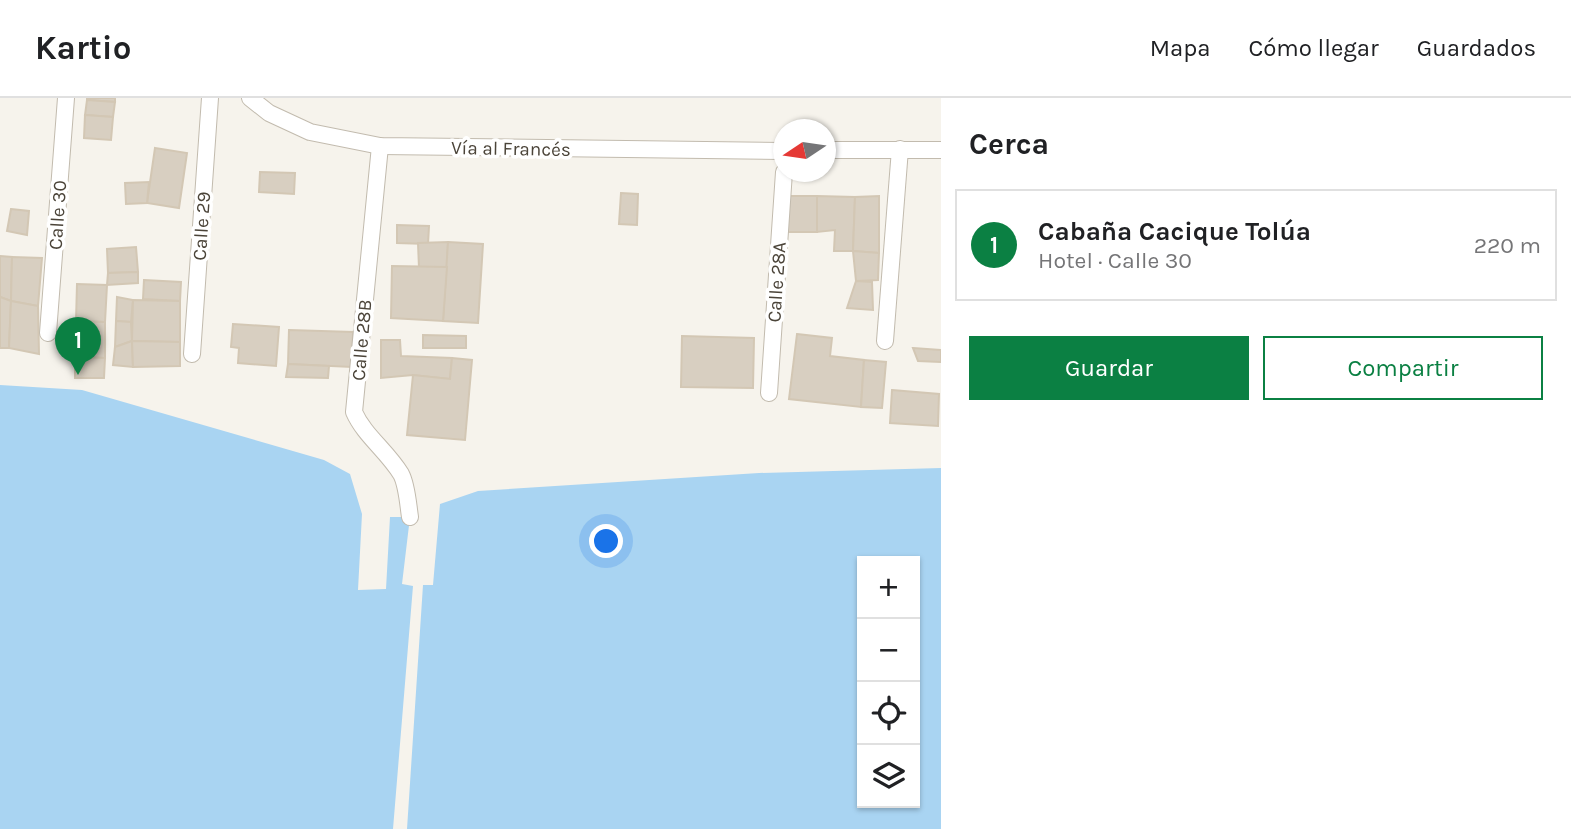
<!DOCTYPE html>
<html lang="es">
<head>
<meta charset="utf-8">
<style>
	:root { --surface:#fff; --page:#f2f2f2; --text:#202124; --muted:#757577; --line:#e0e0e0; --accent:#0b8043 }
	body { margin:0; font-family:Karla,sans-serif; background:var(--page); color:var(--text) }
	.controls { position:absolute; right:21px; bottom:21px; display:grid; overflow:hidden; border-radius:0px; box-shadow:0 2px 5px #0004 }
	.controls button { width:63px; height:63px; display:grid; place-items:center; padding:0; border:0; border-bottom:2px solid var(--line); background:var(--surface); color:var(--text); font:35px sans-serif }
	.compass { position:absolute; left:773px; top:21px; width:63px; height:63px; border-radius:50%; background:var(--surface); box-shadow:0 2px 5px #0004; rotate:257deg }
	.you { position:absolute; left:607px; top:444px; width:24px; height:24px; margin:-18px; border:5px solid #fff; border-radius:50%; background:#1a73e8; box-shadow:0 0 0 10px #1a73e833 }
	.badge { display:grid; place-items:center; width:46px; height:46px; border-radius:50%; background:var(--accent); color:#fff; font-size:23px; font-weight:700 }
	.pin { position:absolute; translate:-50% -58px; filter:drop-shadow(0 2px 4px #0008) }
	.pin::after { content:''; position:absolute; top:37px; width:24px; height:21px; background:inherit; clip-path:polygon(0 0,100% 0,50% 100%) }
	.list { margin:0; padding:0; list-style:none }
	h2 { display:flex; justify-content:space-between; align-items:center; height:91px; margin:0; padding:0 28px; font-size:30px }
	h2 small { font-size:23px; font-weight:400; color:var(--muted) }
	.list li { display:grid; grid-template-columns:46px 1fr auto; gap:21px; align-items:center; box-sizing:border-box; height:112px; margin:0 14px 14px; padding:0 14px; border:2px solid var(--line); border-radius:0px }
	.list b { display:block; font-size:26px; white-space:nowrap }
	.list p { margin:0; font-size:23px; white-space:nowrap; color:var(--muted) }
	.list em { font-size:23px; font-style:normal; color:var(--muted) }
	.actions { display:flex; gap:14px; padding:21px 28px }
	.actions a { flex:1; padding:16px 0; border:2px solid var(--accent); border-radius:0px; text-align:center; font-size:24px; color:var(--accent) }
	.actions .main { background:var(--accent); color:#fff }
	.icon { flex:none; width:38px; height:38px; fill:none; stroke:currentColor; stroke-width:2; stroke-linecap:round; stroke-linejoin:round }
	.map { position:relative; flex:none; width:941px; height:731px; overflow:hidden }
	header { display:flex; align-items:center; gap:42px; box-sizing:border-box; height:98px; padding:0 35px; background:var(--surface); border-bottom:2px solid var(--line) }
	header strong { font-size:33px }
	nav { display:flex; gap:38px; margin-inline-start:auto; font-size:24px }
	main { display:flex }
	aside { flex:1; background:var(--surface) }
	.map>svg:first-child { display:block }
	.water { fill:#a9d4f2; fill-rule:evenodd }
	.building { fill:#d8cfc1; stroke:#d3c7b4; stroke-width:2 }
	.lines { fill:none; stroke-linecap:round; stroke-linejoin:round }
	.street-casing { stroke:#c2bbae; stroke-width:18 }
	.street { stroke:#fff; stroke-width:16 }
	.labels { text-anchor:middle; stroke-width:7; stroke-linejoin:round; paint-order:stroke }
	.street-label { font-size:19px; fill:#4b4439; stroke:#fff }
</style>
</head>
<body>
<header>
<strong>Kartio</strong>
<nav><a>Mapa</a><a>Cómo llegar</a><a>Guardados</a></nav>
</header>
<main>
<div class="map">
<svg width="941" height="731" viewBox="0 0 941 731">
	<rect width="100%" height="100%" fill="#f6f3ec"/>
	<g class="water">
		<polygon points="0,287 82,292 324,362 350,376 362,416 358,492 386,491 390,419 410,419 402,486 413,488 393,731 0,731"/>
		<path d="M941,370V731H407L423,487H433L440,406L478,393L759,375ZM862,463H915V705H862Z"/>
	</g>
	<g class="building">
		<polygon points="87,0 115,0 115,4 87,2"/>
		<polygon points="87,2 115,4 113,19 85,17"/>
		<polygon points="85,17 113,19 111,42 84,40"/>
		<polygon points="155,50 187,55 179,110 147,105"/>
		<polygon points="260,74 295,75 294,96 259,94"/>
		<polygon points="149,84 147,105 126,106 125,85"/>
		<polygon points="621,95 638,96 637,127 619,126"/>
		<rect x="784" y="98" width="33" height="36"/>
		<polygon points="817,98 855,99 853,153 834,153 835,132 817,134"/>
		<polygon points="879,98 879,155 853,153 855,99"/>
		<polygon points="11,111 29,113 27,137 7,133"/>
		<polygon points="397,127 429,128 428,146 397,145"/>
		<polygon points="448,144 447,169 419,170 418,145"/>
		<polygon points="448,144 483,146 478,225 443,223"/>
		<polygon points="136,149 138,174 108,175 107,151"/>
		<polygon points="853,153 879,155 878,182 856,183"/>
		<polygon points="0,158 12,159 11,203 0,199"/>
		<polygon points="12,159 42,160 38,208 11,203"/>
		<polygon points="392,168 447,169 443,223 391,220"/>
		<polygon points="138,174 138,185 107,187 108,175"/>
		<polygon points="144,182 181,184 180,203 143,201"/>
		<polygon points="856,183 872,184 873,212 847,210"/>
		<polygon points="77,186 107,187 105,224 76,223"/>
		<polygon points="0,199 11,203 9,250 0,250"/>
		<polygon points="117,199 133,202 131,224 116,223"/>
		<polygon points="133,202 180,203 180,244 132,243"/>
		<polygon points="11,203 38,208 39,256 9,250"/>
		<polygon points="76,223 105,224 105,260 75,259"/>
		<polygon points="116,223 131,224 132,243 115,249"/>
		<polygon points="233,226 279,229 276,268 238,265 239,250 231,249"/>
		<polygon points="289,232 353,234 352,269 288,266"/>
		<polygon points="797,236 832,240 830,258 864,262 861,309 789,301"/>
		<polygon points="423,237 466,238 466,250 423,250"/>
		<polygon points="682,238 754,240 753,290 681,289"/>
		<polygon points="381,242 400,242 401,258 452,260 450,281 413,277 381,280"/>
		<polygon points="132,243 133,269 113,267 115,249"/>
		<polygon points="132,243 180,244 180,268 133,269"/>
		<polygon points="913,250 941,252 941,264 918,263"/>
		<polygon points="75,259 105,260 104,280 75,280"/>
		<polygon points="452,260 472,262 465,342 407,337 413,277 450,281"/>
		<polygon points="864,262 886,264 882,310 861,309"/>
		<polygon points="288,266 329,268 328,280 286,279"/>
		<polygon points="892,292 939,296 938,328 890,325"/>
	</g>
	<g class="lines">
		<defs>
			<g id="street">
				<polyline points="250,0 269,15 310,34 380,48 783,53"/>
				<path d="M380,48L354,314C364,337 387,353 401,376C407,387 408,406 410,419"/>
				<polyline points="825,52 941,52"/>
				<polyline points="48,235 66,0"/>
				<polyline points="885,243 900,51"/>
				<polyline points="192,256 210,0"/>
				<polyline points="769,295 784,74"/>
			</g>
		</defs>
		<use href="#street" class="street-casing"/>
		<use href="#street" class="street"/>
	</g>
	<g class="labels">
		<g class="street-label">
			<text transform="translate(511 50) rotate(1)" y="7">Vía al Francés</text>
			<text transform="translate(57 117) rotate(-86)" y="7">Calle 30</text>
			<text transform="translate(201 128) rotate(-86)" y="7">Calle 29</text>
			<text transform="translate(776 184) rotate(-86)" y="7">Calle 28A</text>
			<text transform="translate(361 242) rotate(-85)" y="7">Calle 28B</text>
		</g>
	</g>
</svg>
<div class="controls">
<button>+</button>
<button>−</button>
<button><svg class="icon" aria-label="locate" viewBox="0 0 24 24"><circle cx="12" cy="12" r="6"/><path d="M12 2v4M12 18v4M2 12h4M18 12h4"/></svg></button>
<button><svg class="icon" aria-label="layers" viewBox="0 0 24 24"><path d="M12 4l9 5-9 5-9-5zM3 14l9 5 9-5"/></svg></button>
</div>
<svg class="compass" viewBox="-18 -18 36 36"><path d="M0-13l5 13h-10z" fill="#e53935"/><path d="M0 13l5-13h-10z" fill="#757577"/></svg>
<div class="you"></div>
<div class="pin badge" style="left:78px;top:277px">1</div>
</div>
<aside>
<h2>Cerca<small></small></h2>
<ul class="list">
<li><span class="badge">1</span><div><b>Cabaña Cacique Tolúa</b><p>Hotel · Calle 30</p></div><em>220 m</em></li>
</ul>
<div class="actions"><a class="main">Guardar</a><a>Compartir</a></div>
</aside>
</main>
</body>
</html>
